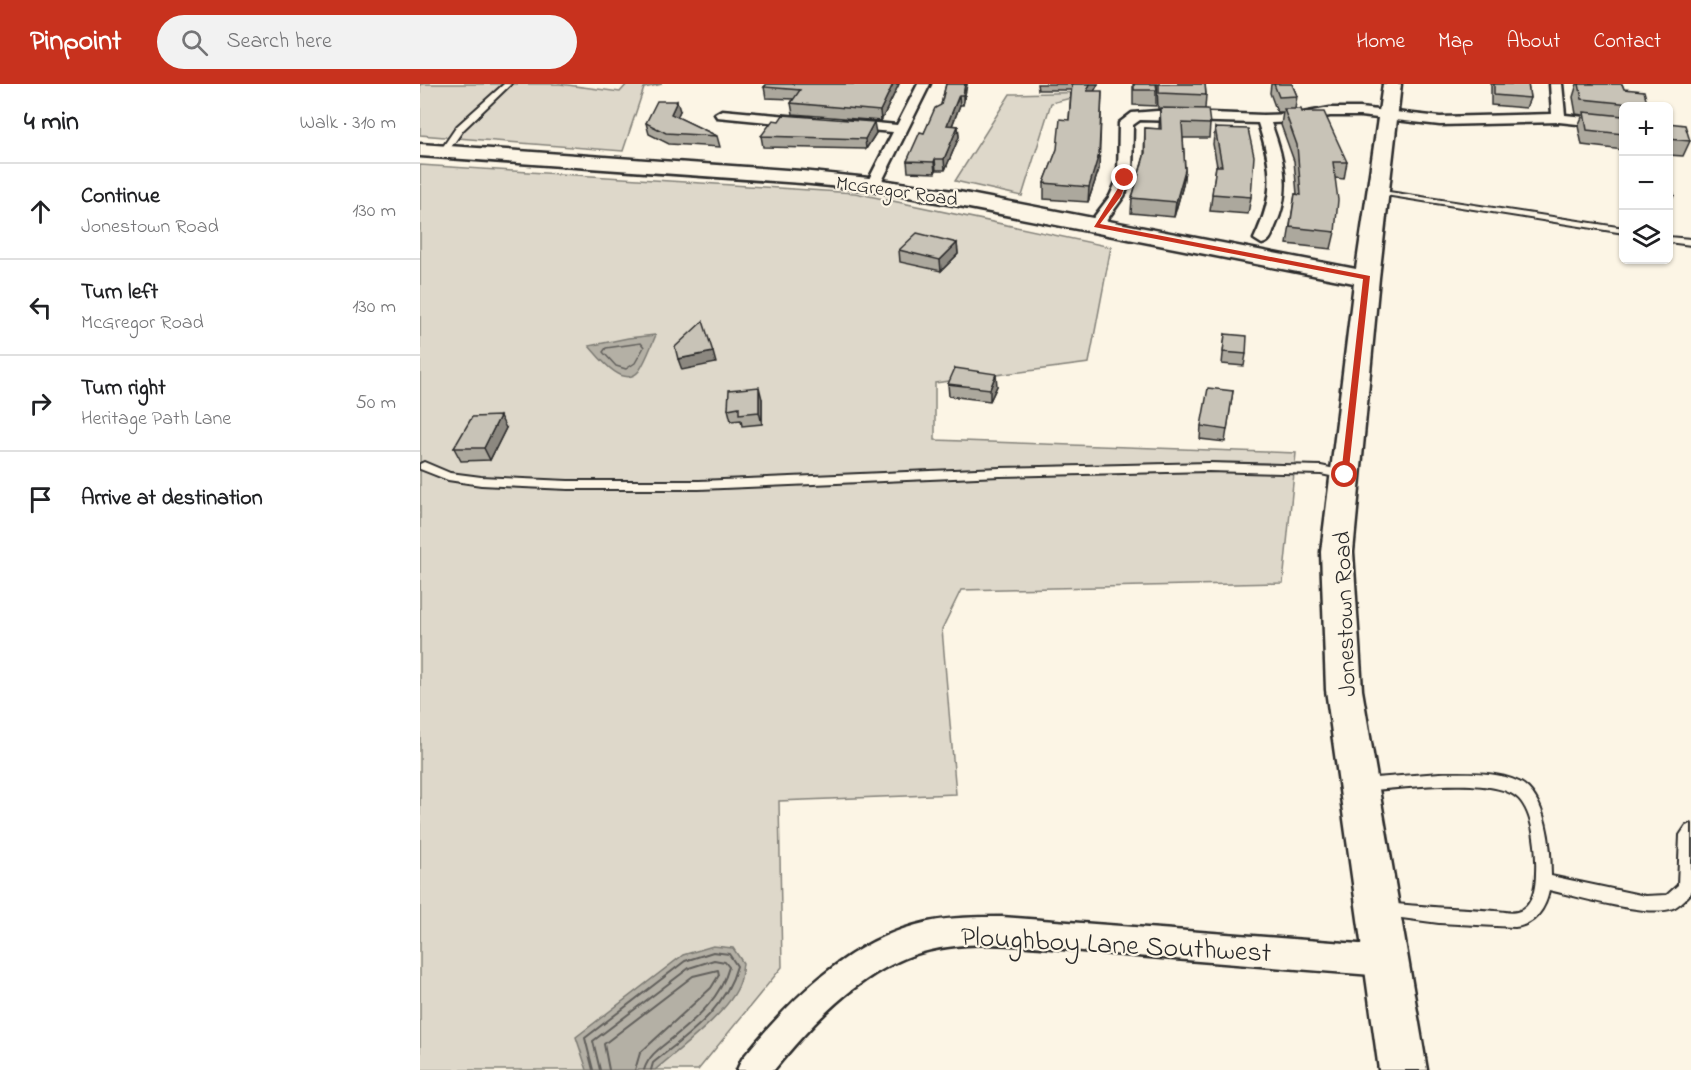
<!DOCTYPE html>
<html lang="en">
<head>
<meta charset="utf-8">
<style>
	:root { --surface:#fff; --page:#f2f2f2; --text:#202124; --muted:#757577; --line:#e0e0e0; --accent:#c8321e }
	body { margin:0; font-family:"Indie Flower",sans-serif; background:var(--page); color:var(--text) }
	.controls { position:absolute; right:18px; top:18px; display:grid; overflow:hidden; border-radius:9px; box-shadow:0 2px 4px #0004 }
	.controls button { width:54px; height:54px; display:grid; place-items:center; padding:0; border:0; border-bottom:2px solid var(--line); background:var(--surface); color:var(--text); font:30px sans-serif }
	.stop { position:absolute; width:18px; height:18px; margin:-14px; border:4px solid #c8321e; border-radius:50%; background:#fff }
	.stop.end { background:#c8321e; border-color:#fff; box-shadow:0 2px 6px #0008 }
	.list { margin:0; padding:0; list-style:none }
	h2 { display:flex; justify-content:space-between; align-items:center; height:78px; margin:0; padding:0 24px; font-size:26px }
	h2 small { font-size:20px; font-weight:400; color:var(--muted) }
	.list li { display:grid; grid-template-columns:39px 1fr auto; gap:18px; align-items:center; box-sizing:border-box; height:96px; padding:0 24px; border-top:2px solid var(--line) }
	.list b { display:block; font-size:22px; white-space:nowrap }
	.list p { margin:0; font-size:20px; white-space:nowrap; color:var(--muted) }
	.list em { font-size:20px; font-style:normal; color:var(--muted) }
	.icon { flex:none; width:33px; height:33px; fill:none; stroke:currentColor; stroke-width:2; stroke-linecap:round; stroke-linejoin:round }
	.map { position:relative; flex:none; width:1271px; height:986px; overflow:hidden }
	header { display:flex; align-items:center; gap:36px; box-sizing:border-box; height:84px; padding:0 30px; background:var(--accent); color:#fff }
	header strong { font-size:28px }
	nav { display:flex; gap:33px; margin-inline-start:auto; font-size:21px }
	.search { width:420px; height:54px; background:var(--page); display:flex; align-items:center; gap:15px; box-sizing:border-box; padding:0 21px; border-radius:33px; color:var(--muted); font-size:22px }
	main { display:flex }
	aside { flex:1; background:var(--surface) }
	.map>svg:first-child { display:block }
	.green { fill:#ded8ca; stroke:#84827a; stroke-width:1.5 }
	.water { fill:#b4b0a5; stroke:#7d7b74; stroke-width:1.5 }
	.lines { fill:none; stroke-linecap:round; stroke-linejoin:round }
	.shore-far1 { stroke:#62605c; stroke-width:1.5 }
	.shore { stroke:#62605c; stroke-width:2 }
	.lane-casing { stroke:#2b2b2b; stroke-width:4 }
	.street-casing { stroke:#2b2b2b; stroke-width:5 }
	.secondary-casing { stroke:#2b2b2b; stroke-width:5 }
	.lane { fill:#fcf5e5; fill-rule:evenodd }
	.street { fill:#fcf5e5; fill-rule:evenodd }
	.secondary { fill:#fcf5e5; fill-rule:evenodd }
	.wall { fill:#aca89d; stroke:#2b2b2b; stroke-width:1.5 }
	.shaded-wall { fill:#8c8880; stroke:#2b2b2b; stroke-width:1.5 }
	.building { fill:#c8c3b7; stroke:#2b2b2b; stroke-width:1.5 }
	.route { fill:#c8321e }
	.labels { text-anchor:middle; stroke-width:4.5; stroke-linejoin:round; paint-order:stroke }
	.far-street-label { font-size:20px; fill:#2b2b2b; stroke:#fcf5e5 }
	.street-label { font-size:24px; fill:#2b2b2b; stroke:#fcf5e5 }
	.near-street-label { font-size:28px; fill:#2b2b2b; stroke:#fcf5e5 }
</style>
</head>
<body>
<header>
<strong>Pinpoint</strong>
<div class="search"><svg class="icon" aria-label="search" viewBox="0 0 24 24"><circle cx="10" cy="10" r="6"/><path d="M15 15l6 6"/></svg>Search here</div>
<nav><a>Home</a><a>Map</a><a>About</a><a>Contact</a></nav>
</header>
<main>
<aside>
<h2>4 min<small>Walk · 310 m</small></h2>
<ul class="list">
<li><svg class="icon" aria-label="ahead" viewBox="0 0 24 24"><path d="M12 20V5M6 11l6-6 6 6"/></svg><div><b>Continue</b><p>Jonestown Road</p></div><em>130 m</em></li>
<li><svg class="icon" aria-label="left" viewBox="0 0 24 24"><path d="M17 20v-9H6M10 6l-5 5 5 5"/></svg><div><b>Turn left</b><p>McGregor Road</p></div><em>130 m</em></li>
<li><svg class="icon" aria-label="right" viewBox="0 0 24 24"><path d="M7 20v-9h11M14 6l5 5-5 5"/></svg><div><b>Turn right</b><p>Heritage Path Lane</p></div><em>50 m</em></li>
<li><svg class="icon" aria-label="arrive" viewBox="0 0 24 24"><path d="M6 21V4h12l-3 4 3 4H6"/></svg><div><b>Arrive at destination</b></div></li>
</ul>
</aside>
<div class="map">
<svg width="1271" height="986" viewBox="0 0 1271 986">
	<rect width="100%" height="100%" fill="#fcf5e5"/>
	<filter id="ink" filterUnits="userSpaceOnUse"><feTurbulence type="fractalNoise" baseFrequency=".0167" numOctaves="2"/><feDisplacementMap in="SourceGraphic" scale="12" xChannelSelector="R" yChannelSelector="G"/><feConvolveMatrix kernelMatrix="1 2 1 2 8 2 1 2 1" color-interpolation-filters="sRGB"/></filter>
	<g filter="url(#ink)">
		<g class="green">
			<polygon points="0,0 140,0 200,8 207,0 242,0 224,4 203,67 0,51"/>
			<polygon points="674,8 631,19 602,112 535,97 590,10"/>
			<polygon points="0,81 435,109 691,163 669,279 515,299 515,356 876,369 863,499 541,506 522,545 536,710 359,717 362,883 278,986 0,986"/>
		</g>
		<g class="water">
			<path d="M236,251C231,262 226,277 219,287C203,306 178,272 169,262L208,254Z"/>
			<path d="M293,862L313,864L323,879C322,885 322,892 320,898C312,926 258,966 235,986H167L156,953L263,871Z"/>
		</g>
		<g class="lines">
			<polygon class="shore-far1" points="221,259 224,263 215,279 206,285 196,282 183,268 186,264"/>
			<g class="shore">
				<path d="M173,986L165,954L265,877L293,868L309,870L317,882C305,927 267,951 233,979L231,986"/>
				<path d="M180,986L173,957L269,884L294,876L305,878L309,883C301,913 278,933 255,952C242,963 229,970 224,986"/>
				<polyline points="189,986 184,960 273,892 298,886 299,891 291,904 220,969 215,986"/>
			</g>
			<defs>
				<g id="lane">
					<polygon points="84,0 91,0 43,46 27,69 21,69 20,67 37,42"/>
					<polygon points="956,106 1204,144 1204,149 959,110 956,110"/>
					<polygon points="1248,153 1271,155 1271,161 1248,158"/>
					<polygon points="4,378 30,389 61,393 148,397 279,397 580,384 789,379 901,382 929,388 930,391 925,395 901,390 789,387 580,392 279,405 148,405 61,401 28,396 0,385 0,380"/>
					<path d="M1020,689C1044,689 1076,687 1099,698C1127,712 1131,764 1131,792L1225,812L1247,811L1258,801L1260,751L1266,742L1271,740V809C1266,814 1260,821 1253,824C1230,834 1156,812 1129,806C1126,825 1114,841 1095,843L1019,839L959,831L957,826L959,821L965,819C1002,823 1038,824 1075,827C1082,827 1091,830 1097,828C1113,824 1116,803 1116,789C1117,768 1114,731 1099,715C1076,690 975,705 942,707L937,705L935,701L937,697L942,695Z"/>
				</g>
				<g id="street">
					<polygon points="498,0 510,0 460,101 453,105 448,104 446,101 473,48 424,44 417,40 424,36 477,41"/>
					<path d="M1130,0H1142L1145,31L1204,37V45L1139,38L1020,41L940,32H910L877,38L851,39C864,74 872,107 855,143C852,150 851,158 842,160L834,155C855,110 853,85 838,39L720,36L713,41L712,94L704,112L681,144H671L668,141L690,112L698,94L699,39L712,29L737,27L843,31L877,30L910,24H940L1020,33L1132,30Z"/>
					<polygon points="302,26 391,34 398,38 391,42 297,33 295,30"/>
					<path d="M582,833L965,862L976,866L980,877L976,888L965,892C874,885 783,877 692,870C631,865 552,850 493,871C436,892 391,940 354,986H317L322,975C371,915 429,855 508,838C532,833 557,833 582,833Z"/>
				</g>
				<polygon id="secondary" points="963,0 981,0 959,194 933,468 942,606 1007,986 959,986 906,606 901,468 934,199 539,122 449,106 381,99 0,72 0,60 381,87 449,94 539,108 936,185"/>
			</defs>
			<use href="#lane" class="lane-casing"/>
			<use href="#street" class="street-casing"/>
			<use href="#secondary" class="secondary-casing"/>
			<use href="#lane" class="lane"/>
			<use href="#street" class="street"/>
			<use href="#secondary" class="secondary"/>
		</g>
		<g class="wall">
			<polygon points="347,0 479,0 461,37 373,30 371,19 373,15 346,14 344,3"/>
			<polygon points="526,0 547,0 543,21 540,21 532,42 538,42 539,53 525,86 516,86 515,89 488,88 487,77 521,21"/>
			<polygon points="617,0 678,0 674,7 679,85 668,118 624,115 624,99 649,36 651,6 618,6"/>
			<polygon points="713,0 736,0 736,22 713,21"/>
			<polygon points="737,0 785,0 786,11 785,25 790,40 789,54 763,54 765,86 763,101 754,133 711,129 712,114 724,72 725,44 739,45 740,25 738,25"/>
			<polygon points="851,0 872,0 877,12 875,25 882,28 927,78 924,95 915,94 915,148 911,165 867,160 875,110 877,110 874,77 861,41 863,28 857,28 850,9"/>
			<polygon points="1071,0 1108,0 1110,14 1106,24 1071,21"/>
			<polygon points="1157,0 1202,0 1204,5 1228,22 1203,22 1203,66 1162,61 1158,42 1163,31 1156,30 1153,13"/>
			<polygon points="260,27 257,33 297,52 300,63 249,60 229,50 226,39"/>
			<polygon points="1248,39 1270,57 1263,72 1248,71"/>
			<polygon points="795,44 831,113 828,130 790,127 796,82 797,82 793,60"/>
			<polygon points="456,49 446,65 343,63 341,52"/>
			<polygon points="1248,110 1254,111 1249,122 1248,122"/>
			<polygon points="537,159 538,170 521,187 480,178 479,166"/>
			<polygon points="805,250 826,270 824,282 802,280"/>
			<polygon points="528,300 577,302 570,317 529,312"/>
			<polygon points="813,307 805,358 780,355 781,342"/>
			<polygon points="342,315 342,340 322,342 321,336 311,337 308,325"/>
			<polygon points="86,344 70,376 41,377 34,364"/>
		</g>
		<g class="shaded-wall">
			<polygon points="473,0 479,0 461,37 460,27"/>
			<polygon points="545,0 547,0 543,21 543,11"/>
			<polygon points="670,0 678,0 667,21 667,7"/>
			<polygon points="682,7 679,85 668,118 669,103"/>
			<polygon points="539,11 540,21 528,52 527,41"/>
			<polygon points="257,17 260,27 254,40 251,30"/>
			<polygon points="454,38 456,49 446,65 445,55"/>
			<polygon points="538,42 539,53 525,86 524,75"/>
			<polygon points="515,75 516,86 515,89 514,78"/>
			<polygon points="765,86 763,101 754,133 756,118"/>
			<polygon points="537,159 538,170 521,187 520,176"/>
			<polygon points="293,268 296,279 262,286 258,275"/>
			<polygon points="576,290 577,302 570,317 570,305"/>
			<polygon points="339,303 342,315 342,340 339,328"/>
			<polygon points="80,332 86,344 70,376 64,364"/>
		</g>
		<g class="building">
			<polygon points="347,0 473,0 460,27 371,19 380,6 344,3"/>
			<polygon points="526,0 545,0 543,11 539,11 527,41 538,42 524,75 515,75 514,78 487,77 500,48 504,49 515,24 521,21"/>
			<polygon points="652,0 670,0 667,7 682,7 679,70 669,103 624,99 637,65 640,35 649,36"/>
			<polygon points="714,0 736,0 737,6 714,6"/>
			<polygon points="739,0 785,0 786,11 739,9"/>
			<polygon points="854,0 872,0 877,12 859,13"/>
			<polygon points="1074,0 1108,0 1110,14 1074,11"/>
			<polygon points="1159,0 1202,0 1204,5 1224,7 1228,22 1212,22 1210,20 1162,15"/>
			<polygon points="237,17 257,17 251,30 297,52 246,49 226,39"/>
			<polygon points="740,24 788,25 790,40 762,39 765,86 756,118 712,114 725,69 725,44 741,45"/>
			<polygon points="864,25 881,25 882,28 904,28 927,78 913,78 918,116 915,148 870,143 875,110 881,111 877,61"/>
			<polygon points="1164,28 1203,32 1203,50 1167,46"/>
			<polygon points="363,31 454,38 445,55 341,52 353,36 359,37"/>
			<polygon points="1248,39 1265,41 1270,57 1248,55"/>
			<polygon points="795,44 828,45 834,72 831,113 792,110 796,82 802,82"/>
			<polygon points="1248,91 1250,91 1254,111 1248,110"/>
			<polygon points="497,149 537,159 520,176 479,166"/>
			<polygon points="283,237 293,268 258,275 255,263"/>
			<polygon points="805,250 827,252 826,270 803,268"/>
			<polygon points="535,284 576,290 570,305 528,300"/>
			<polygon points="339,303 339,328 319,330 319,323 308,325 309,306"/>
			<polygon points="788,304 813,307 807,346 781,342"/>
			<polygon points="80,332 64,364 34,364 52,333"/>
		</g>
	</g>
	<polygon class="route" points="705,93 708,94 701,112 680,140 950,192 928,393 921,391 943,195 674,143"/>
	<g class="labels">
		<g class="far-street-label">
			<text transform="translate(477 106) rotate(8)" y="7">McGregor Road</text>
		</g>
		<g class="street-label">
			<text transform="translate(924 530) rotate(-92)" y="8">Jonestown Road</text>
		</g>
		<g class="near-street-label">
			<text transform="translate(696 859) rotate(3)" y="10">Ploughboy Lane Southwest</text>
		</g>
	</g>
</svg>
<div class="controls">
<button>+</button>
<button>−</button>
<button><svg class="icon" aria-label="layers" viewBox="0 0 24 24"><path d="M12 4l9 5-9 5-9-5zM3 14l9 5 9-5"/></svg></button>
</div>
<div class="stop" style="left:925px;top:391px"></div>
<div class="stop end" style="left:705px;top:94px"></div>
</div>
</main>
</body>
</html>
